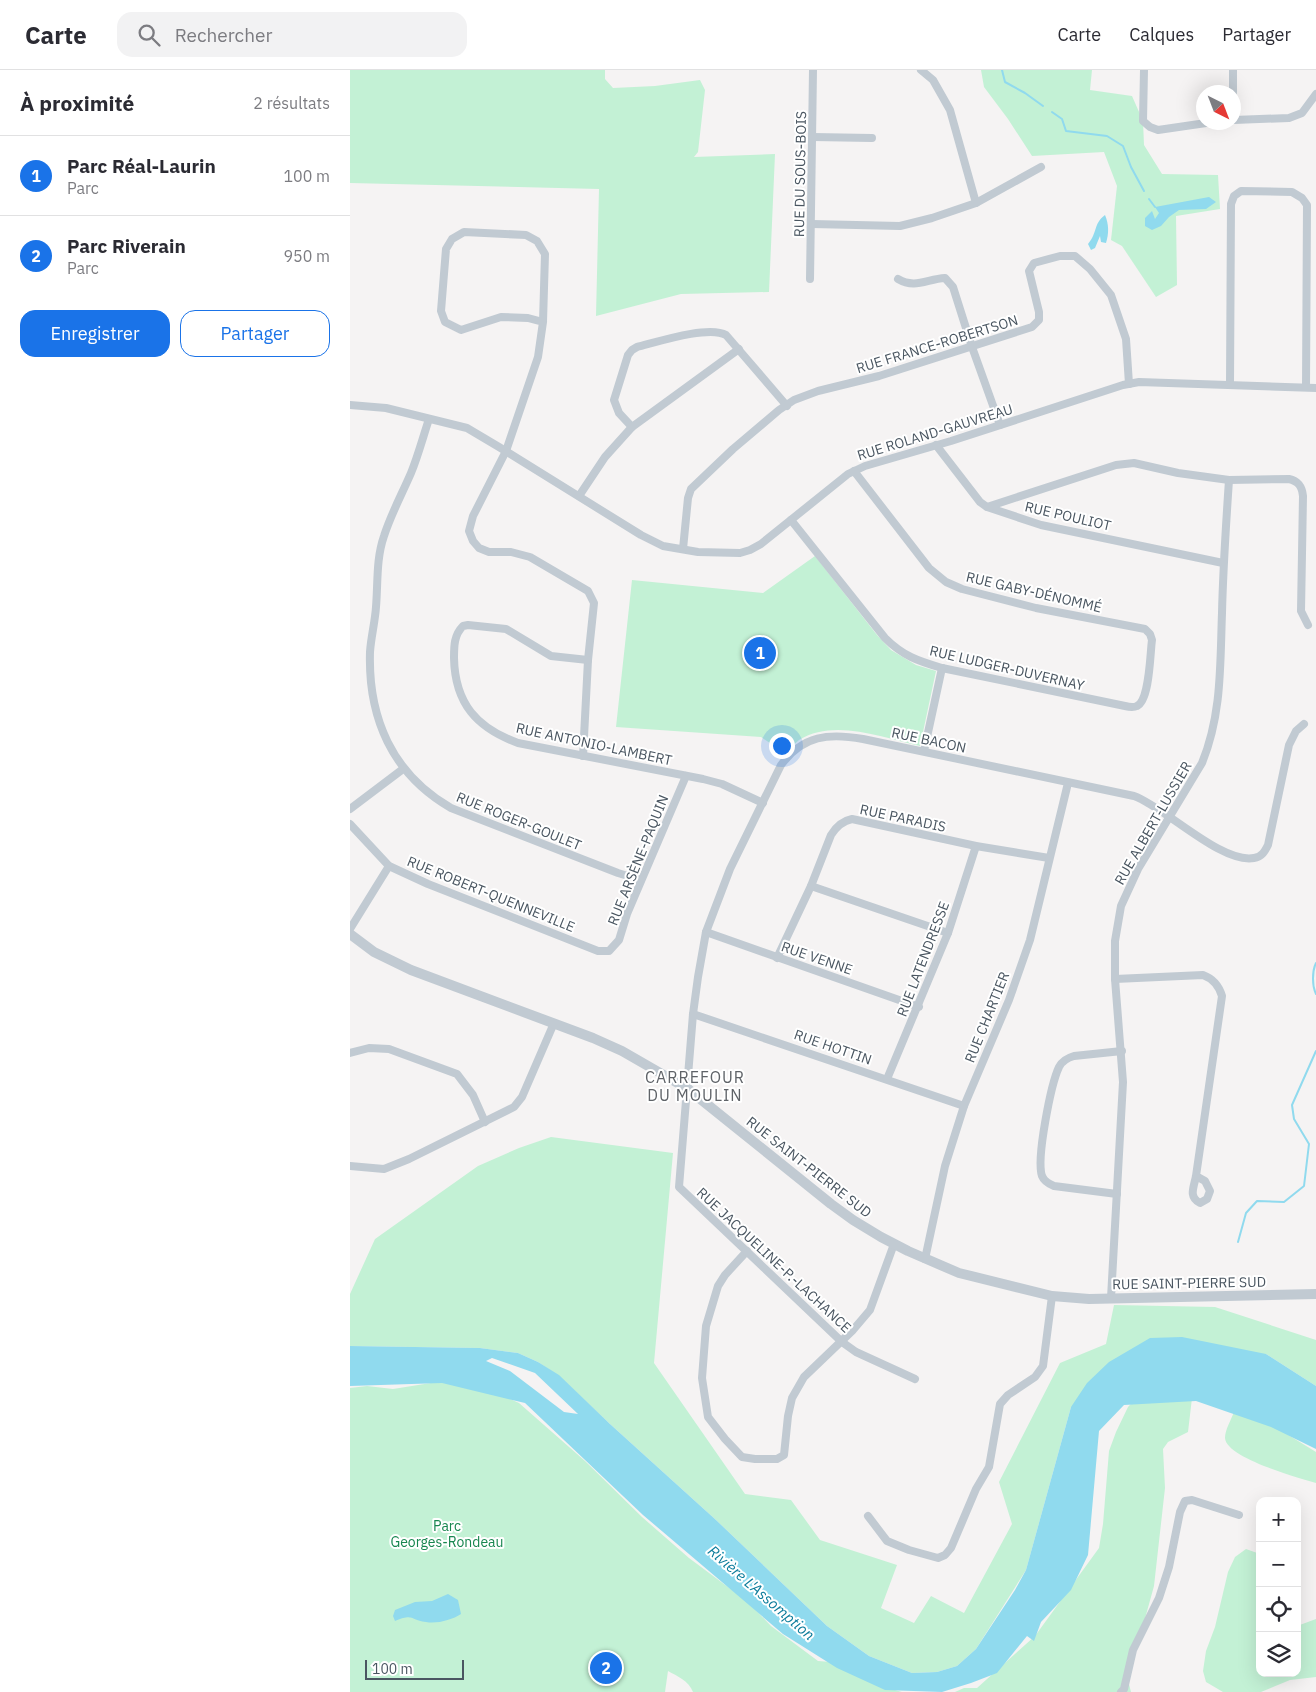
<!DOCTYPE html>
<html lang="fr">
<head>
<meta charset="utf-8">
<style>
	:root { --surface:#fff; --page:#f2f2f3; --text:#2b2b33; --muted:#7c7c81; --line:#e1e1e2; --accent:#1a73e8 }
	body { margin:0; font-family:"IBM Plex Sans",sans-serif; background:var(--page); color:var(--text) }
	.controls { position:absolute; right:15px; bottom:15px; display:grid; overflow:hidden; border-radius:10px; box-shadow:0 5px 20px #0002 }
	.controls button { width:45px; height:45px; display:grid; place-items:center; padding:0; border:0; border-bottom:1px solid var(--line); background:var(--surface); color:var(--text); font:25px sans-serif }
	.compass { position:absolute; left:846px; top:15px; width:45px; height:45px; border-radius:50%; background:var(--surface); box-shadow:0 5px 20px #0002; rotate:138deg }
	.scale { position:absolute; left:15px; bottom:12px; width:99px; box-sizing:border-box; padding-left:5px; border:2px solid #4a5661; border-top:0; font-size:14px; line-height:18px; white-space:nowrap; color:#4a5661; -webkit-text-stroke:4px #fff; paint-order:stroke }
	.you { position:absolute; left:431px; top:675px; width:18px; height:18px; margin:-12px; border:4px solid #fff; border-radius:50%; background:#1a73e8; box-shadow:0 0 0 8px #1a73e833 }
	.badge { display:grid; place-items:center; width:32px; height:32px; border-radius:50%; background:var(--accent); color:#fff; font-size:16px; font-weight:700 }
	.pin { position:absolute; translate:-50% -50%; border:2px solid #fff; box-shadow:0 1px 5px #0006 }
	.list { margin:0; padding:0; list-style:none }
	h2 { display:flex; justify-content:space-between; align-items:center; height:65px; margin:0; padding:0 20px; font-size:21px }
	h2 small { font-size:16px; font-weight:400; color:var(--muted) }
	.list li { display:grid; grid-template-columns:32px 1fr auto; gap:15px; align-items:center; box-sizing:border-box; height:80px; padding:0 20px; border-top:1px solid var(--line) }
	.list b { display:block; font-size:19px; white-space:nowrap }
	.list p { margin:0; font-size:16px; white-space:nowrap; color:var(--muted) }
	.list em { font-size:16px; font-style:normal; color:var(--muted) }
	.actions { display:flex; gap:10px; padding:15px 20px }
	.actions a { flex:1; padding:11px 0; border:1px solid var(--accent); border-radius:15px; text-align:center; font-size:18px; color:var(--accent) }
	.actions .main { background:var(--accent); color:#fff }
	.icon { flex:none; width:28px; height:28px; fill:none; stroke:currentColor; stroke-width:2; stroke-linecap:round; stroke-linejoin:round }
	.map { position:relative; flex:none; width:966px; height:1622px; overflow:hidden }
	header { display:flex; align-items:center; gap:30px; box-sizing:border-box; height:70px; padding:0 25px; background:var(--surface); border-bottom:1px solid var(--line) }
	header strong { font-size:24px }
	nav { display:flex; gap:28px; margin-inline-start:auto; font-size:18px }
	.search { width:350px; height:45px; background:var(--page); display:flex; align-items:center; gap:12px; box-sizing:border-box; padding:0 18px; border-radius:15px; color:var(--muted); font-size:19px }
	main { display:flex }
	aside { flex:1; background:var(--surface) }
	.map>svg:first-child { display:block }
	.green { fill:#c3f1d5 }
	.water { fill:#90daee; fill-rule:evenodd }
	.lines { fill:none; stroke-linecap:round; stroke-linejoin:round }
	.stream { stroke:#90daee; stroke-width:2 }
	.minor { stroke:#c1cad2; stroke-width:8 }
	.tertiary { stroke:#c1cad2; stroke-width:10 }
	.labels { text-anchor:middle; stroke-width:4; stroke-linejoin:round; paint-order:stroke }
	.street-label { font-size:14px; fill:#4a5661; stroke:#fff }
	.park-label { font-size:14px; fill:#17864f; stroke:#fff }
	.water-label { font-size:15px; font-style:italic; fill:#0c7c9b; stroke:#fff }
	.quarter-label { font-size:16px; letter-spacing:1px; fill:#5f6368; stroke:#fff }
</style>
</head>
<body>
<header>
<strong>Carte</strong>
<div class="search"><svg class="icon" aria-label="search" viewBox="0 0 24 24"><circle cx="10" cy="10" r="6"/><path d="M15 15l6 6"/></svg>Rechercher</div>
<nav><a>Carte</a><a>Calques</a><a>Partager</a></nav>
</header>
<main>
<aside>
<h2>À proximité<small>2 résultats</small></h2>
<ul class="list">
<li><span class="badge">1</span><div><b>Parc Réal-Laurin</b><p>Parc</p></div><em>100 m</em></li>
<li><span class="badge">2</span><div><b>Parc Riverain</b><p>Parc</p></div><em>950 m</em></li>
</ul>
<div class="actions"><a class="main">Enregistrer</a><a>Partager</a></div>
</aside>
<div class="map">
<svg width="966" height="1622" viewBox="0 0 966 1622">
	<rect width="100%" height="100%" fill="#f5f3f3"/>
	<g class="green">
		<polygon points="0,0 255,0 255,9 263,18 305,16 350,10 355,20 348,82 344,87 425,84 419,222 331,224 246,246 249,119 0,113"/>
		<polygon points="631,0 742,0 740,20 782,26 793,51 794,75 812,104 868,105 870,139 826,146 827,215 806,227 772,176 761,170 767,116 754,82 682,86 658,49 634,17"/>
		<path d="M465,486L527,565L541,580L566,595L586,601L570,676C533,668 485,648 449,670C444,674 440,679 435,683L411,667L266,657L282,510L413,523Z"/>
		<polygon points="201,1067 323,1083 304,1293 395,1424 441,1430 470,1470 547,1495 531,1538 564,1553 581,1526 614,1543 662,1454 649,1412 710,1293 756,1274 764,1235 865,1237 966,1270 966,1316 916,1284 721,1337 676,1500 626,1579 607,1596 587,1602 562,1603 519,1586 477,1556 366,1450 260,1354 209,1306 188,1292 168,1283 130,1278 0,1276 0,1224 25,1169 128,1096 169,1078"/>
		<path d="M87,1312L141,1320L169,1333L235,1391L292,1447L339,1488L398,1532L421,1556L468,1591L481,1592L527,1615L552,1622H343C339,1611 327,1606 318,1601L315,1622H0V1318L17,1316L43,1319Z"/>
		<polygon points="790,1324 842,1328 838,1362 818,1372 813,1379 815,1418 804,1516 778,1610 781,1622 605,1622 614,1618 627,1618 685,1566 749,1478 753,1454 759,1381 766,1362 778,1337"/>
		<path d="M884,1342L927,1358L966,1382V1413C949,1408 876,1388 875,1368C875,1360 881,1350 884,1342Z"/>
		<polygon points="896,1479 910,1484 910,1603 947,1603 947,1556 966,1549 966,1607 940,1610 911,1622 873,1622 856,1612 853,1601 856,1581 865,1557 878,1502 885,1487"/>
	</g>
	<g class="water">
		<polygon points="859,127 866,132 856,139 829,140 819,147 811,156 802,160 795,156 795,148 802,141 805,149 809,143 805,137"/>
		<path d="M755,145C759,154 759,164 756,173L751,172L750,166L745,178L741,180L738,174C748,162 743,154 755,145Z"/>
		<path d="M832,1267L916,1284L966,1316V1379L921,1357L846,1331L774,1335L749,1361L738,1485L721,1520L691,1552L684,1571L677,1566L647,1603L621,1613L592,1622L535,1620L487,1598L433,1564L293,1445L175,1333L92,1313L0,1316V1276L130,1278L168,1283L188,1292L209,1305L260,1354L366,1450L477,1556L519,1586L562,1603L587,1602L607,1596L626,1579L665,1520L676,1500L721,1337L737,1313L759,1292L800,1268ZM142,1288L185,1303L228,1344L214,1342L160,1301L136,1291Z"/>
		<path d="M98,1524L108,1530L111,1544C102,1550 87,1554 76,1552C60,1550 64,1543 45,1551L43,1546L45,1540L65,1532L82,1531Z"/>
	</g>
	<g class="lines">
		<g class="stream">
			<polyline points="652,0 655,12 675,23 693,36"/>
			<polyline points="702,42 712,49 716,61 757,66 773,76 781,97 794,121"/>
			<polyline points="799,129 805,137"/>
			<path d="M966,893C962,901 962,916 966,924"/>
			<polyline points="888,1172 896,1143 907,1131 934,1132 954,1116 959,1074 944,1049 942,1035 966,981"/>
		</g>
		<g class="minor">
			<polyline points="571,0 583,10 600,40 626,133"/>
			<polyline points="794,0 793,51 800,57 808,60 863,52"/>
			<polyline points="883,22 883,0"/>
			<polyline points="884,50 939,48 952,43 966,24"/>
			<polyline points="463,67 522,68"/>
			<polyline points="462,154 550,156 582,148 626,133 691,97"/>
			<polyline points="460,209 463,0"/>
			<path d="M548,209C565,219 577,209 595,208L603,217L622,277L650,355"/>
			<polyline points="193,252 178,248 151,247 111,260 95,252 91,241 96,179 102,169 114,162 176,165 187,171 195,184 193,252 188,287 156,381 123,446 119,461 123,471 129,478 139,482 161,482 180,487 238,521 244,533 238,590 233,686"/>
			<polyline points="880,315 881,134 884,126 891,121 942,122 952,128 957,135 956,317"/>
			<polyline points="0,335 36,338 117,358 149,377 291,465 313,476 348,482 390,483 400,480 411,474 498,404 515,396 601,371 773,315 789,312 966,318"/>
			<path d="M79,349C73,367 68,386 61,403C52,424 41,444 34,466C26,489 28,513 26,537C25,552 21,567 20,582C18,648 42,704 101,738L268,803L291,810"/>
			<path d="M282,357L269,343L264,330L278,285L282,280L287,277C307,272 359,255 376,265L437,336"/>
			<polyline points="586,375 630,432 637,437 691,455 873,493"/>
			<polyline points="229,426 255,387 282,357 389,279"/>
			<path d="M637,437L766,395L784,393L828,403L879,410L939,409C948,411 952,416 953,426L951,541L958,555"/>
			<path d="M441,450L535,568C553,586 568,591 592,598L775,636C779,637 783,638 787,636C800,630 800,583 802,570L800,564L795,559L686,538L612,519L596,512L579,498L504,401"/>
			<polyline points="333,479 338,428 341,419 383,379 429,340 444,330 468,321 529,306 682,257 689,250 689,242 679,201 684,193 710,186 725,186 740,199 761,225 776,269 779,314"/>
			<path d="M238,590L201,586L156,559L118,555L113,556C104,565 104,576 104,588C105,634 127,658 168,673L353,709L372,714L413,733"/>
			<polyline points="574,681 592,598"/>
			<polyline points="0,739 53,699"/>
			<polyline points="0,754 39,796 78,814 248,881 259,881 269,870 277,844 336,706"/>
			<polyline points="461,816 598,863"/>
			<polyline points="0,859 39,796"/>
			<polyline points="356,862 569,937"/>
			<path d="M427,888L461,816L481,765C486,757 492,751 502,749L626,776L699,788"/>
			<path d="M765,909L853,905C864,909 869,916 872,926L846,1106C844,1117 838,1127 850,1133L857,1129L860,1121L855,1111L846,1106"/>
			<polyline points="343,944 614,1036"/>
			<polyline points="0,983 19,978 39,979 107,1004 123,1025 135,1052"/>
			<polyline points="537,1009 598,863 626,776"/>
			<polyline points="0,1096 34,1099 59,1089 164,1037 172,1027 204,953"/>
			<path d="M767,1124L704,1116C699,1114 694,1111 692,1106C686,1089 701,1014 709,997C712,991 717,988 724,986L772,981"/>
			<polyline points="397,1181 375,1205 368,1216 356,1256 352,1308 358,1347 375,1369 392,1387 405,1389 427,1389 434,1385 438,1346 442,1328 454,1307 503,1260 520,1240 544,1174"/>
			<polyline points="575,1189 595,1096 614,1036 659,930 680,870 718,713"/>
			<path d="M761,1228L773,1012L765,909V871L771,836L788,799L852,693C872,644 870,595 872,543C873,499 876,454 879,410"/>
			<path d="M565,1309L506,1282L492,1272L329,1117L343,944L348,907L356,862L380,799L431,695C453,665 479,663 513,669L784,726C815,737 871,794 904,788C912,787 915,781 918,775L939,675L946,661L954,654"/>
			<polyline points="518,1446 537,1471 559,1480 588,1488 595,1485 601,1478 626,1419 639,1397 650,1334 658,1325 685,1307 693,1296 702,1226"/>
			<polyline points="771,1622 774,1619 783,1580 809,1528 819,1497 830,1442 835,1431 842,1430 889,1445"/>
		</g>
		<polyline class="tertiary" points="0,864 24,882 61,900 243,968 272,981 338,1019 481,1134 503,1150 531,1167 558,1181 609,1203 702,1226 739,1229 966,1224"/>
	</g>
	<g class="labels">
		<g class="street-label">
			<text transform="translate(450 104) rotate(-89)" y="5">RUE DU SOUS-BOIS</text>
			<text transform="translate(587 274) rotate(-17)" y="5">RUE FRANCE-ROBERTSON</text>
			<text transform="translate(585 362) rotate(-17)" y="5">RUE ROLAND-GAUVREAU</text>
			<text transform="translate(718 446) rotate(13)" y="5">RUE POULIOT</text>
			<text transform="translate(684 522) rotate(13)" y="5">RUE GABY-DÉNOMMÉ</text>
			<text transform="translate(657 598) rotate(13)" y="5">RUE LUDGER-DUVERNAY</text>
			<text transform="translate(579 670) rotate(12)" y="5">RUE BACON</text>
			<text transform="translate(244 674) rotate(12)" y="5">RUE ANTONIO-LAMBERT</text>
			<text transform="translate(553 748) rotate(12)" y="5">RUE PARADIS</text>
			<text transform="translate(169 751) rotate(22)" y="5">RUE ROGER-GOULET</text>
			<text transform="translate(803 753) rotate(-60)" y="5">RUE ALBERT-LUSSIER</text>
			<text transform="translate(288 790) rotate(-68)" y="5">RUE ARSÈNE-PAQUIN</text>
			<text transform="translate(141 824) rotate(22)" y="5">RUE ROBERT-QUENNEVILLE</text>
			<text transform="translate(467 888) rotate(19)" y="5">RUE VENNE</text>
			<text transform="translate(573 889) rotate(-69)" y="5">RUE LATENDRESSE</text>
			<text transform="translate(637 947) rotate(-68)" y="5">RUE CHARTIER</text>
			<text transform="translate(483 977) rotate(19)" y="5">RUE HOTTIN</text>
			<text transform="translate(459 1097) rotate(38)" y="5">RUE SAINT-PIERRE SUD</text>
			<text transform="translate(424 1190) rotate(43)" y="5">RUE JACQUELINE-P.-LACHANCE</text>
			<text transform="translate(839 1213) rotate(-1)" y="5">RUE SAINT-PIERRE SUD</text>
		</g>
		<g class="park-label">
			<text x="97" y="1461">Parc<tspan x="97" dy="16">Georges-Rondeau</tspan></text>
		</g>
		<g class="water-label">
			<text transform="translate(411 1523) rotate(41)" y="5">Rivière L'Assomption</text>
		</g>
		<g class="quarter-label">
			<text x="345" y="1013">CARREFOUR<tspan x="345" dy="18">DU MOULIN</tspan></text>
		</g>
	</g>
</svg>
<div class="controls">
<button>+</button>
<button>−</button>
<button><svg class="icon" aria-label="locate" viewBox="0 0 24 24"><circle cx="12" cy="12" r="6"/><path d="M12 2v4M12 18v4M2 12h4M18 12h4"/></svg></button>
<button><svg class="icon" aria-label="layers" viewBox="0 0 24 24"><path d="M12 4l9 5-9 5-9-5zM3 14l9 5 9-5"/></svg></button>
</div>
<svg class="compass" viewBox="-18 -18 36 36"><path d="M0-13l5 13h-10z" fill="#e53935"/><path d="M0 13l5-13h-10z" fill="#7c7c81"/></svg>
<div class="scale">100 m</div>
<div class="you"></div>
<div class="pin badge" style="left:410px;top:583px">1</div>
<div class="pin badge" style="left:256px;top:1598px">2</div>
</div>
</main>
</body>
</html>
